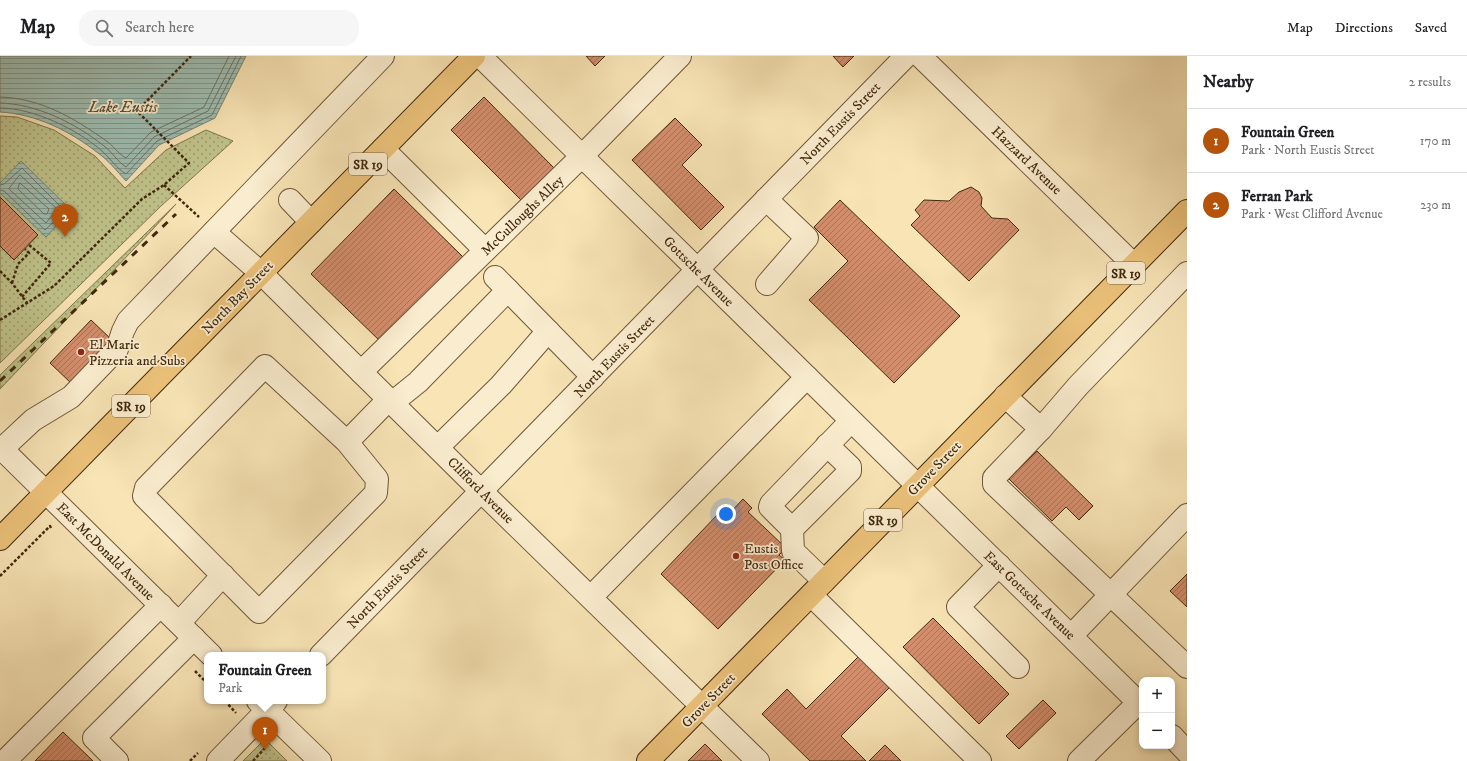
<!DOCTYPE html>
<html lang="en">
<head>
<meta charset="utf-8">
<style>
	:root { --surface:#fff; --page:#f6f6f6; --text:#202124; --muted:#757577; --line:#e0e0e0; --accent:#b45309 }
	body { margin:0; font-family:"IM FELL DW Pica",serif; background:var(--page); color:var(--text) }
	.controls { position:absolute; right:12px; bottom:12px; display:grid; overflow:hidden; border-radius:8px; box-shadow:0 2px 6px #0003 }
	.controls button { width:36px; height:36px; display:grid; place-items:center; padding:0; border:0; border-bottom:1px solid var(--line); background:var(--surface); color:var(--text); font:20px sans-serif }
	.you { position:absolute; left:726px; top:458px; width:14px; height:14px; margin:-10px; border:3px solid #fff; border-radius:50%; background:#1a73e8; box-shadow:0 0 0 6px #1a73e833 }
	.badge { display:grid; place-items:center; width:26px; height:26px; border-radius:50%; background:var(--accent); color:#fff; font-size:13px; font-weight:700 }
	.pin { position:absolute; translate:-50% -33px; filter:drop-shadow(0 1px 2px #0008) }
	.pin::after { content:''; position:absolute; top:21px; width:14px; height:12px; background:inherit; clip-path:polygon(0 0,100% 0,50% 100%) }
	.popup { position:absolute; left:204px; top:596px; width:122px; height:52px; box-sizing:border-box; display:grid; place-content:center; border-radius:8px; background:var(--surface); filter:drop-shadow(0 1px 3px #0005); font-size:13px; white-space:nowrap; color:var(--muted) }
	.popup b { font-size:15px; color:var(--text) }
	.popup::after { content:''; position:absolute; left:50%; top:100%; margin-left:-8px; border:8px solid transparent; border-top-color:var(--surface) }
	.list { margin:0; padding:0; list-style:none }
	h2 { display:flex; justify-content:space-between; align-items:center; height:52px; margin:0; padding:0 16px; font-size:17px }
	h2 small { font-size:13px; font-weight:400; color:var(--muted) }
	.list li { display:grid; grid-template-columns:26px 1fr auto; gap:12px; align-items:center; box-sizing:border-box; height:64px; padding:0 16px; border-top:1px solid var(--line) }
	.list b { display:block; font-size:15px; white-space:nowrap }
	.list p { margin:0; font-size:13px; white-space:nowrap; color:var(--muted) }
	.list em { font-size:13px; font-style:normal; color:var(--muted) }
	.icon { flex:none; width:22px; height:22px; fill:none; stroke:currentColor; stroke-width:2; stroke-linecap:round; stroke-linejoin:round }
	.map { position:relative; flex:none; width:1187px; height:705px; overflow:hidden }
	header { display:flex; align-items:center; gap:24px; box-sizing:border-box; height:56px; padding:0 20px; background:var(--surface); border-bottom:1px solid var(--line) }
	header strong { font-size:19px }
	nav { display:flex; gap:22px; margin-inline-start:auto; font-size:14px }
	.search { width:280px; height:36px; background:var(--page); display:flex; align-items:center; gap:10px; box-sizing:border-box; padding:0 14px; border-radius:16px; color:var(--muted); font-size:15px }
	main { display:flex }
	aside { flex:1; background:var(--surface) }
	.map>svg:first-child { display:block }
	.park { fill:url(#park-dots); stroke:#80764c }
	.water { fill:url(#water-rules); stroke:#798271 }
	.lines { fill:none; stroke-linecap:round; stroke-linejoin:round }
	.shore { stroke:#707360; stroke-width:1 }
	.building { fill:url(#building-hatch); stroke:#41280d }
	.minor-casing { stroke:#6f5737; stroke-width:24 }
	.major-casing { stroke:#41280d; stroke-width:24 }
	.path { stroke:#41280d; stroke-width:2.5; stroke-dasharray:3 2; stroke-linecap:butt }
	.minor { stroke:#faedcf; stroke-width:22 }
	.major { stroke:#ecc27a; stroke-width:22 }
	.rail { stroke:#41280d; stroke-width:3; stroke-dasharray:7 7; stroke-linecap:butt }
	.poi-dot { fill:#8f2418; stroke:#faedcf; stroke-width:1.5 }
	.labels { text-anchor:middle; stroke-width:3.5; stroke-linejoin:round; paint-order:stroke }
	.shield { fill:#faedcf; stroke:#786347; stroke-width:1 }
	.shield-label { font-size:13px; font-weight:bold; fill:#41280d }
	.street-label { font-size:14px; fill:#41280d; stroke:#faedcf }
	.poi-label { font-size:14px; fill:#41280d; stroke:#faedcf; text-anchor:start }
	.water-label { font-size:15px; font-style:italic; fill:#584e36; stroke:#faedcf }
</style>
</head>
<body>
<header>
<strong>Map</strong>
<div class="search"><svg class="icon" aria-label="search" viewBox="0 0 24 24"><circle cx="10" cy="10" r="6"/><path d="M15 15l6 6"/></svg>Search here</div>
<nav><a>Map</a><a>Directions</a><a>Saved</a></nav>
</header>
<main>
<div class="map">
<svg width="1187" height="705" viewBox="0 0 1187 705">
	<defs>
		<pattern id="park-dots" width="8" height="8" patternUnits="userSpaceOnUse"><rect width="8" height="8" fill="#c0c38b"/><path d="M2 2h.1M6 6h.1" fill="none" stroke="#9e9e70" stroke-width="1.8" stroke-linecap="round"/></pattern>
		<pattern id="water-rules" width="6" height="5" patternUnits="userSpaceOnUse"><rect width="6" height="5" fill="#9ebeb3"/><path d="M0 2.5h6" fill="none" stroke="#829a90"/></pattern>
		<pattern id="building-hatch" width="6" height="6" patternUnits="userSpaceOnUse"><rect width="6" height="6" fill="#d38e6d"/><path d="M-1 1l2-2M0 6l6-6M5 7l2-2" fill="none" stroke="#ad7458"/></pattern>
	</defs>
	<rect width="100%" height="100%" fill="#f8e4b5"/>
	<filter id="stains"><feTurbulence type="fractalNoise" baseFrequency=".005" numOctaves="4"/><feColorMatrix values="0 0 0 0 .2 0 0 0 0 .09 0 0 0 0 .02 0 0 0 .5 -.17"/></filter>
	<radialGradient id="worn" r=".72"><stop offset=".6" stop-color="#630" stop-opacity="0"/><stop offset="1" stop-color="#630" stop-opacity=".3"/></radialGradient>
	<g class="park">
		<polygon points="0,60 17,61 54,74 95,100 125,132 166,94 206,74 233,85 161,150 0,307"/>
		<polygon points="176,148 153,173 0,333 0,319"/>
		<polygon points="265,683 287,705 243,705"/>
	</g>
	<g class="water">
		<path d="M0,0H246L215,62L159,89L126,125C117,115 108,104 98,97C70,75 36,58 0,56Z"/>
		<polygon points="21,105 71,154 46,181 0,137 0,127"/>
	</g>
	<g class="lines">
		<g class="shore">
			<path d="M0,41C40,42 74,62 105,84C113,89 118,98 126,102L151,76L204,51L229,0"/>
			<path d="M0,47C37,48 75,67 104,90C112,96 118,106 126,111L154,81L208,55L236,0"/>
			<path d="M0,52C33,52 77,73 102,95C110,102 117,113 126,118L157,85L212,59L241,0"/>
			<polygon points="20,119 57,153 46,167 9,133"/>
			<polygon points="20,127 49,153 47,158 44,158 18,133"/>
			<polyline points="0,129 4,128 22,112 65,155 45,174 4,135 0,134"/>
		</g>
	</g>
	<g class="building">
		<polygon points="586,0 605,0 595,10"/>
		<polygon points="833,0 854,0 843,11"/>
		<polygon points="484,41 555,113 523,146 451,74"/>
		<polygon points="675,62 702,89 682,109 724,151 701,174 632,104"/>
		<polygon points="971,131 979,136 982,142 981,150 992,162 1008,163 1019,174 969,225 911,169 920,160 915,154 924,144 949,145 959,136"/>
		<polygon points="394,133 466,204 383,288 311,218"/>
		<polygon points="0,141 38,179 14,204 0,190"/>
		<polygon points="840,144 960,260 894,327 809,244 848,205 814,171"/>
		<polygon points="91,264 113,285 72,328 50,307"/>
		<polygon points="1037,395 1093,450 1079,464 1066,451 1052,465 1009,423"/>
		<polygon points="743,443 752,452 748,456 786,492 779,499 785,504 718,573 661,518 718,458 724,463"/>
		<polygon points="1187,518 1187,551 1170,535"/>
		<polygon points="933,562 1009,638 979,668 903,591"/>
		<polygon points="863,596 894,627 841,680 866,705 810,705 762,658 787,633 806,653"/>
		<polygon points="1043,644 1056,657 1019,693 1006,680"/>
		<polygon points="63,676 93,705 35,705"/>
		<polygon points="705,688 722,705 688,705"/>
		<polygon points="885,689 901,705 869,705"/>
	</g>
	<g class="lines">
		<defs>
			<g id="minor">
				<polyline points="480,0 1142,650"/>
				<polyline points="920,0 1134,209"/>
				<polyline points="383,93 485,194"/>
				<polyline points="766,143 807,182 767,228"/>
				<polyline points="290,144 311,166"/>
				<polyline points="214,176 261,217 481,435 758,705"/>
				<polyline points="495,221 593,321"/>
				<polyline points="361,316 583,99 680,0"/>
				<polyline points="1005,340 1041,373 994,422 994,428 1187,611"/>
				<polyline points="392,347 418,326 508,234"/>
				<polyline points="1041,373 1078,330 1187,217"/>
				<polyline points="347,386 377,423 376,437 259,556 144,440 146,432 265,310 347,386 389,343"/>
				<polyline points="0,391 211,599"/>
				<polyline points="438,391 501,329 548,275"/>
				<polyline points="2,393 33,364 71,341 117,293 123,275 128,265 383,0"/>
				<polyline points="792,473 850,415 850,411 827,389"/>
				<polyline points="999,509 958,551 1018,611"/>
				<polyline points="824,525 793,495 792,473 770,451 771,448 851,365"/>
				<polyline points="811,539 980,705"/>
				<polyline points="591,541 807,321"/>
				<polyline points="179,567 223,519"/>
				<polyline points="1072,579 1187,459"/>
				<polyline points="321,599 906,0"/>
				<polyline points="258,645 320,705"/>
				<polyline points="1172,680 1187,696"/>
				<polyline points="5,705 161,549"/>
				<polyline points="117,705 94,682 194,582"/>
				<polyline points="218,705 276,645"/>
				<polyline points="1079,705 1139,646"/>
			</g>
			<g id="major">
				<polyline points="0,483 474,0"/>
				<polyline points="648,705 1187,155"/>
			</g>
		</defs>
		<use href="#minor" class="minor-casing"/>
		<use href="#major" class="major-casing"/>
		<g class="path">
			<polyline points="164,129 199,161"/>
			<polyline points="0,215 12,227 27,247"/>
			<polyline points="12,227 18,208 29,197 25,193"/>
			<polyline points="22,241 51,207 29,189"/>
			<polyline points="0,264 54,230 142,143 164,129 189,107 137,55 191,0"/>
			<polyline points="0,520 50,470 51,472"/>
			<polyline points="195,615 207,627"/>
			<polyline points="225,645 236,657"/>
			<polyline points="190,705 198,697"/>
			<polyline points="253,705 265,692"/>
		</g>
		<use href="#minor" class="minor"/>
		<use href="#major" class="major"/>
		<polyline class="rail" points="0,325 176,158"/>
	</g>
	<g class="poi-dot">
		<circle cx="81" cy="296" r="4"/>
		<circle cx="736" cy="500" r="4"/>
	</g>
	<g class="labels">
		<g class="shield">
			<rect x="349" y="97" width="38" height="22" rx="3"/>
			<rect x="1107" y="206" width="38" height="22" rx="3"/>
			<rect x="112" y="339" width="38" height="22" rx="3"/>
			<rect x="864" y="453" width="38" height="22" rx="3"/>
		</g>
		<g class="shield-label">
			<text x="368" y="113">SR 19</text>
			<text x="1126" y="222">SR 19</text>
			<text x="131" y="355">SR 19</text>
			<text x="883" y="469">SR 19</text>
		</g>
		<g class="street-label">
			<text transform="translate(840 67) rotate(-46)" y="5">North Eustis Street</text>
			<text transform="translate(1027 104) rotate(44)" y="5">Hazzard Avenue</text>
			<text transform="translate(522 159) rotate(-44)" y="5">McCulloughs Alley</text>
			<text transform="translate(699 215) rotate(45)" y="5">Gottsche Avenue</text>
			<text transform="translate(237 241) rotate(-46)" y="5">North Bay Street</text>
			<text transform="translate(614 300) rotate(-46)" y="5">North Eustis Street</text>
			<text transform="translate(934 412) rotate(-46)" y="5">Grove Street</text>
			<text transform="translate(481 434) rotate(45)" y="5">Clifford Avenue</text>
			<text transform="translate(106 495) rotate(45)" y="5">East McDonald Avenue</text>
			<text transform="translate(387 531) rotate(-46)" y="5">North Eustis Street</text>
			<text transform="translate(1030 539) rotate(44)" y="5">East Gottsche Avenue</text>
			<text transform="translate(708 644) rotate(-46)" y="5">Grove Street</text>
		</g>
		<g class="poi-label">
			<text x="89" y="293">El Marie<tspan x="89" dy="16">Pizzeria and Subs</tspan></text>
			<text x="744" y="497">Eustis<tspan x="744" dy="16">Post Office</tspan></text>
		</g>
		<g class="water-label">
			<text x="123" y="56">Lake Eustis</text>
		</g>
	</g>
	<rect width="100%" height="100%" filter="url(#stains)"/>
	<rect width="100%" height="100%" fill="url(#worn)"/>
</svg>
<div class="controls">
<button>+</button>
<button>−</button>
</div>
<div class="you"></div>
<div class="pin badge" style="left:265px;top:694px">1</div>
<div class="popup"><b>Fountain Green</b>Park</div>
<div class="pin badge" style="left:65px;top:181px">2</div>
</div>
<aside>
<h2>Nearby<small>2 results</small></h2>
<ul class="list">
<li><span class="badge">1</span><div><b>Fountain Green</b><p>Park · North Eustis Street</p></div><em>170 m</em></li>
<li><span class="badge">2</span><div><b>Ferran Park</b><p>Park · West Clifford Avenue</p></div><em>230 m</em></li>
</ul>
</aside>
</main>
</body>
</html>
